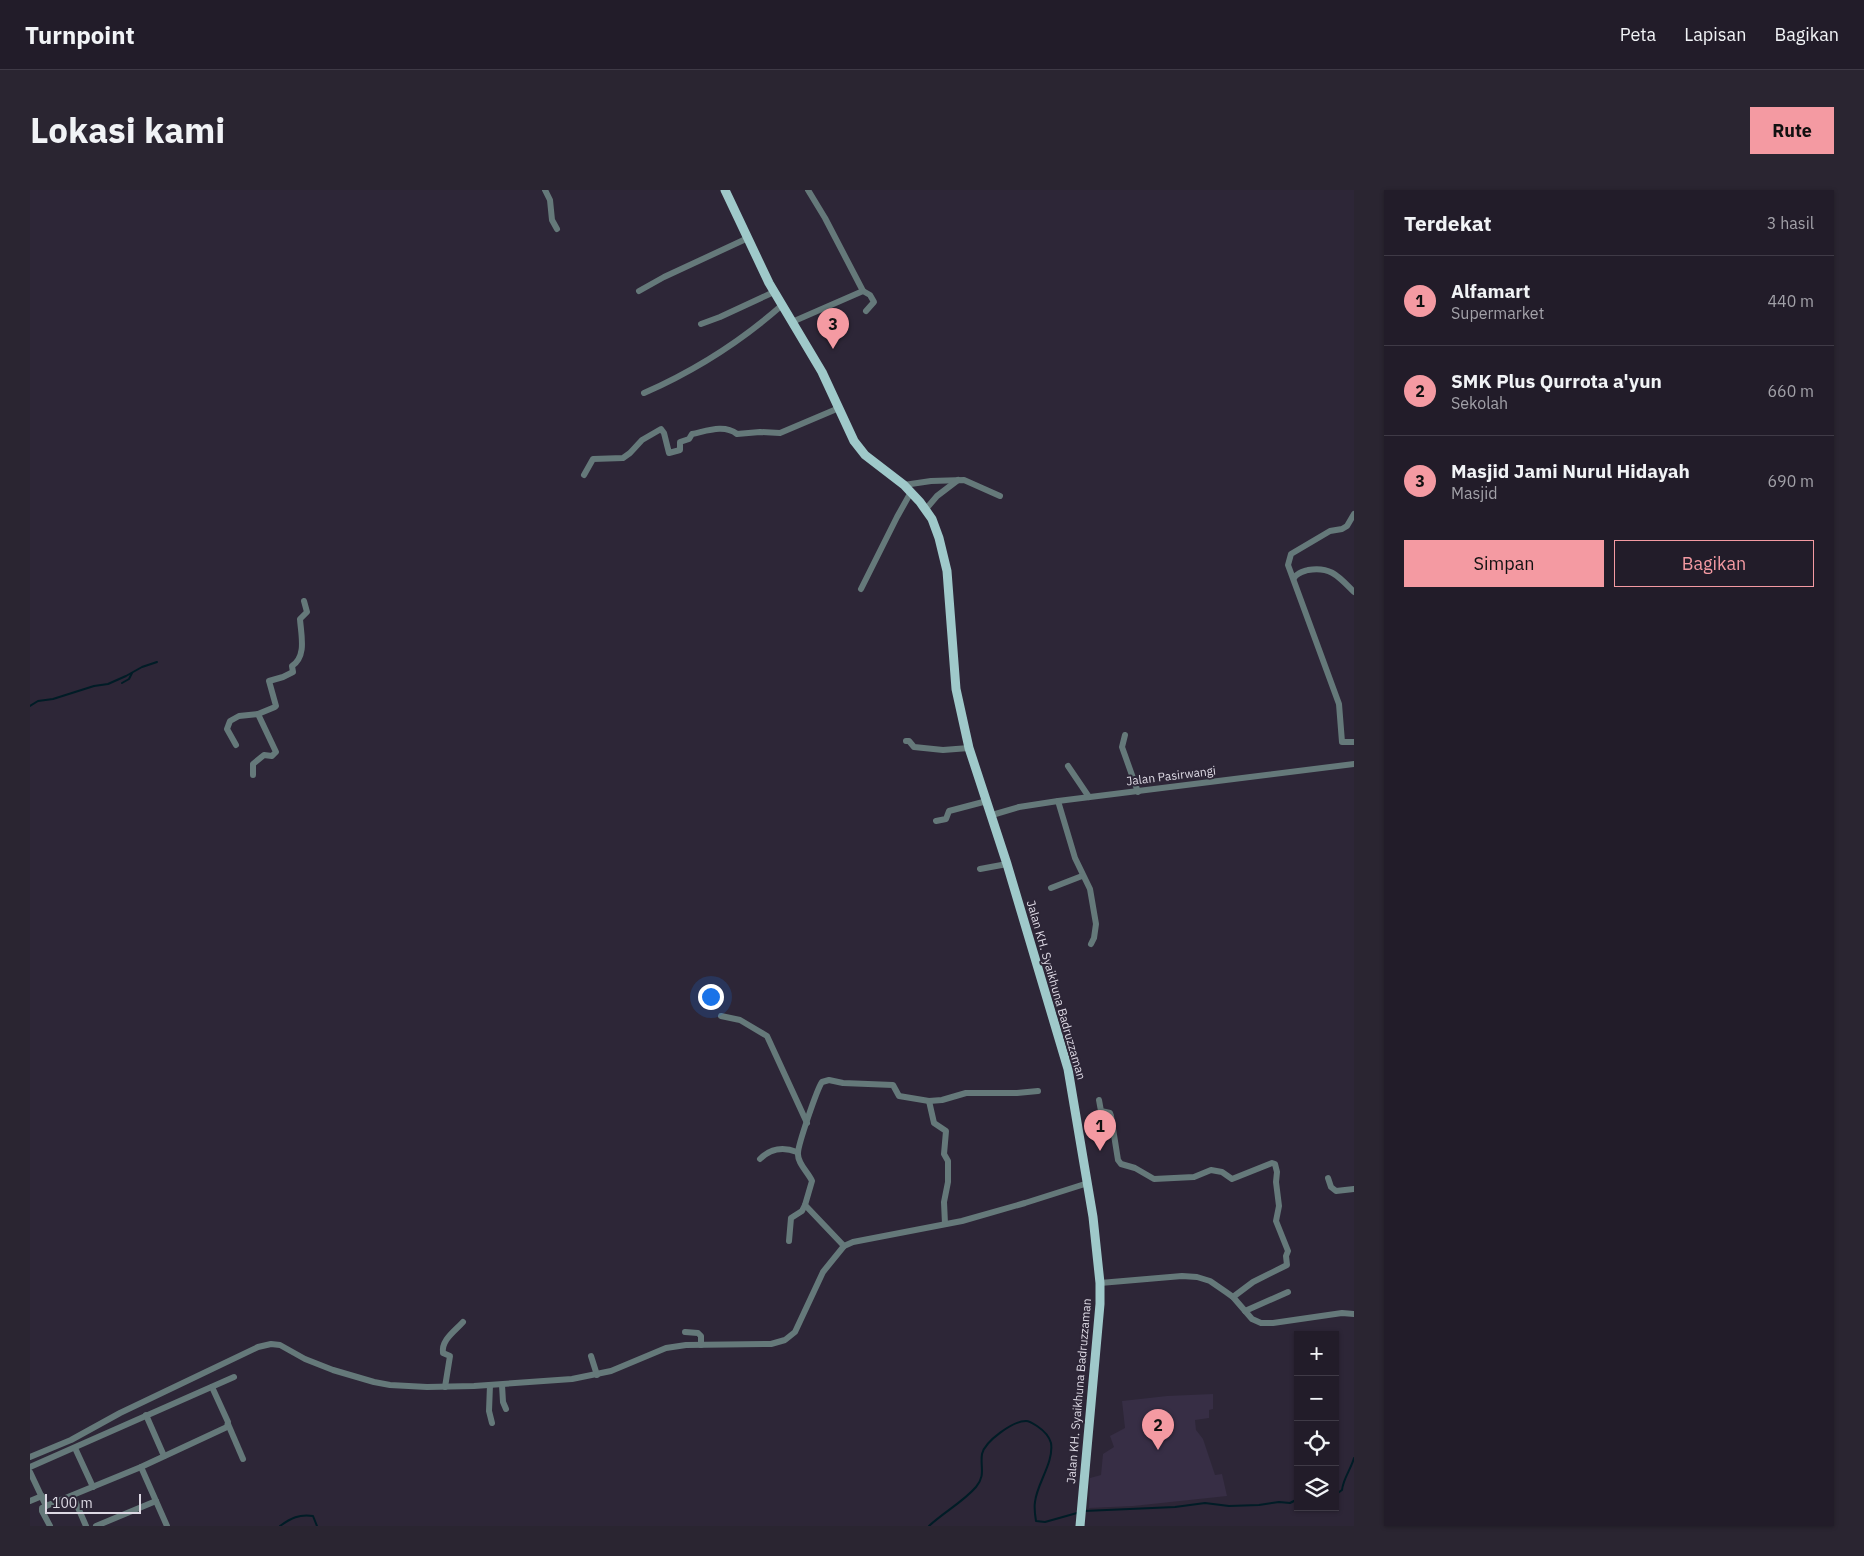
<!DOCTYPE html>
<html lang="id">
<head>
<meta charset="utf-8">
<style>
	:root { --surface:#221c29; --page:#2a2531; --text:#f1f3f6; --muted:#a2a1a8; --line:#3f3a46; --accent:#f49aa2 }
	body { margin:0; font-family:"IBM Plex Sans",sans-serif; background:var(--page); color:var(--text) }
	.controls { position:absolute; right:15px; bottom:15px; display:grid; overflow:hidden; border-radius:0px; box-shadow:0 1px 4px #0004 }
	.controls button { width:45px; height:45px; display:grid; place-items:center; padding:0; border:0; border-bottom:1px solid var(--line); background:var(--surface); color:var(--text); font:25px sans-serif }
	.scale { position:absolute; left:15px; bottom:12px; width:96px; box-sizing:border-box; padding-left:5px; border:2px solid #ddd9e4; border-top:0; font-size:14px; line-height:18px; white-space:nowrap; color:#ddd9e4; -webkit-text-stroke:4px #2d2637; paint-order:stroke }
	.you { position:absolute; left:680px; top:806px; width:18px; height:18px; margin:-12px; border:4px solid #fff; border-radius:50%; background:#1a73e8; box-shadow:0 0 0 8px #1a73e833 }
	.badge { display:grid; place-items:center; width:32px; height:32px; border-radius:50%; background:var(--accent); color:#111; font-size:16px; font-weight:700 }
	.pin { position:absolute; translate:-50% -41px; filter:drop-shadow(0 1px 2px #0008) }
	.pin::after { content:''; position:absolute; top:26px; width:18px; height:15px; background:inherit; clip-path:polygon(0 0,100% 0,50% 100%) }
	.list { margin:0; padding:0; list-style:none }
	h2 { display:flex; justify-content:space-between; align-items:center; height:65px; margin:0; padding:0 20px; font-size:21px }
	h2 small { font-size:16px; font-weight:400; color:var(--muted) }
	.list li { display:grid; grid-template-columns:32px 1fr auto; gap:15px; align-items:center; box-sizing:border-box; height:90px; padding:0 20px; border-top:1px solid var(--line) }
	.list b { display:block; font-size:19px; white-space:nowrap }
	.list p { margin:0; font-size:16px; white-space:nowrap; color:var(--muted) }
	.list em { font-size:16px; font-style:normal; color:var(--muted) }
	.actions { display:flex; gap:10px; padding:15px 20px }
	.actions a { flex:1; padding:11px 0; border:1px solid var(--accent); border-radius:0px; text-align:center; font-size:18px; color:var(--accent) }
	.actions .main { background:var(--accent); color:#111 }
	.icon { flex:none; width:28px; height:28px; fill:none; stroke:currentColor; stroke-width:2; stroke-linecap:round; stroke-linejoin:round }
	.map { position:relative; flex:none; width:1324px; height:1336px; overflow:hidden; border-radius:0px }
	header { display:flex; align-items:center; gap:30px; box-sizing:border-box; height:70px; padding:0 25px; background:var(--surface); border-bottom:1px solid var(--line) }
	header strong { font-size:24px }
	nav { display:flex; gap:28px; margin-inline-start:auto; font-size:18px }
	.intro { display:flex; align-items:center; justify-content:space-between; box-sizing:border-box; height:120px; padding:0 30px }
	h1 { margin:0; font-size:35px }
	.button { padding:12px 22px; border-radius:0px; background:var(--accent); color:#111; font-size:18px; font-weight:700 }
	main { display:flex; gap:30px; padding:0 30px }
	aside { flex:1; background:var(--surface); border-radius:0px; box-shadow:0 1px 4px #0004 }
	.map>svg:first-child { display:block }
	.built { fill:#372e45 }
	.lines { fill:none; stroke-linecap:round; stroke-linejoin:round }
	.stream { stroke:#001c26; stroke-width:2 }
	.minor { stroke:#65797a; stroke-width:6 }
	.major { stroke:#9fc9ca; stroke-width:9 }
	.labels { text-anchor:middle; stroke-width:4; stroke-linejoin:round; paint-order:stroke }
	.street-label { font-size:12px; fill:#ddd9e4; stroke:#2d2637 }
</style>
</head>
<body>
<header>
<strong>Turnpoint</strong>
<nav><a>Peta</a><a>Lapisan</a><a>Bagikan</a></nav>
</header>
<div class="intro"><h1>Lokasi kami</h1><a class="button">Rute</a></div>
<main>
<div class="map">
<svg width="1324" height="1336" viewBox="0 0 1324 1336">
	<rect width="100%" height="100%" fill="#2d2637"/>
	<polygon class="built" points="1183,1204 1183,1219 1179,1220 1179,1228 1165,1230 1166,1240 1173,1249 1185,1285 1192,1284 1197,1306 1103,1316 1059,1318 1060,1288 1071,1285 1073,1264 1084,1257 1080,1246 1095,1238 1092,1211 1137,1206"/>
	<g class="lines">
		<g class="stream">
			<polyline points="92,493 99,489 102,483"/>
			<polyline points="0,516 8,511 23,509 64,496 78,494 96,486 112,477 127,472"/>
			<path d="M1305,1305L1312,1300C1313,1289 1321,1279 1324,1268"/>
			<polyline points="1054,1321 1145,1317 1175,1313 1199,1316 1229,1315 1249,1312 1260,1313 1268,1309"/>
			<path d="M250,1336C261,1328 269,1324 283,1326L287,1336"/>
			<path d="M899,1336C914,1322 933,1312 946,1297C956,1285 950,1277 952,1264C955,1251 983,1231 996,1231C999,1231 1004,1234 1007,1236C1013,1240 1019,1246 1021,1253C1024,1273 1007,1293 1005,1312C1004,1318 1005,1325 1006,1331L1015,1332L1047,1323"/>
		</g>
		<g class="minor">
			<polyline points="515,0 520,10 522,30 527,39"/>
			<polyline points="609,101 634,87 718,48"/>
			<polyline points="833,101 840,105 844,112 836,121"/>
			<polyline points="762,132 833,101 795,28 778,0"/>
			<polyline points="671,134 690,127 744,102"/>
			<path d="M614,203C664,181 710,152 751,116"/>
			<path d="M554,285L563,269L593,268L600,263L612,250L631,239L634,243L639,263L650,260V252L659,249L662,244C677,241 694,234 707,244L730,242L750,243L809,218"/>
			<polyline points="874,295 901,291 934,290 970,306"/>
			<polyline points="896,319 907,306 928,290"/>
			<polyline points="1324,324 1317,336 1312,339 1300,341 1261,364 1258,375 1309,514 1312,552 1324,552"/>
			<path d="M1264,388C1267,383 1272,382 1278,380C1301,376 1309,387 1324,402"/>
			<polyline points="831,399 867,327 881,302"/>
			<polyline points="1095,545 1092,557 1108,602"/>
			<polyline points="876,551 879,551 884,557 913,560 939,558"/>
			<path d="M206,555L197,539L200,531L209,526L228,524L245,517L246,516L239,491L253,487L263,482L262,476C277,466 271,445 270,429L277,422L274,411"/>
			<polyline points="1038,576 1059,607"/>
			<polyline points="223,585 223,574 234,565 242,566 246,562 228,524"/>
			<polyline points="1028,611 1045,668 1060,699 1066,734 1064,748 1061,754"/>
			<polyline points="962,625 989,617 1028,611 1324,574"/>
			<polyline points="906,631 916,629 919,621 957,611"/>
			<polyline points="950,679 977,674"/>
			<polyline points="1021,698 1052,686"/>
			<polyline points="691,826 710,830 737,846 777,933"/>
			<polyline points="1069,910 1071,921 1080,923 1081,926 1088,970 1091,974 1105,978 1124,989 1164,987 1181,980 1192,982 1202,989 1242,973 1245,974 1247,982 1246,992 1249,1016 1246,1031 1258,1061 1256,1066 1257,1075 1223,1092 1203,1107"/>
			<polyline points="899,911 904,933 916,941 914,964 918,971 918,992 914,1012 915,1034"/>
			<path d="M730,969C741,958 754,957 767,962"/>
			<polyline points="1298,988 1301,997 1306,1001 1324,999"/>
			<polyline points="759,1051 761,1028 772,1021 775,1015"/>
			<path d="M814,1056L775,1015L782,991C778,982 767,973 768,963C768,955 787,899 792,892L799,890L813,893L863,895L869,906L899,911L912,910L936,903H987L1008,901"/>
			<polyline points="1070,1093 1152,1086 1167,1087 1180,1091 1196,1102 1203,1107 1222,1129 1231,1133 1243,1133 1312,1123 1324,1124"/>
			<polyline points="1215,1121 1258,1102"/>
			<polyline points="655,1142 668,1143 671,1146 671,1155"/>
			<polyline points="561,1166 567,1185"/>
			<polyline points="460,1195 459,1221 462,1233"/>
			<polyline points="472,1195 473,1212 476,1219"/>
			<path d="M415,1197L420,1166L413,1163C411,1150 425,1141 433,1132"/>
			<polyline points="116,1225 134,1266"/>
			<polyline points="198,1234 213,1269"/>
			<polyline points="45,1258 63,1297"/>
			<polyline points="0,1267 41,1250 90,1223 228,1157 241,1154 250,1155 275,1169 303,1180 344,1192 360,1195 397,1197 444,1196 542,1189 581,1181 636,1158 656,1155 741,1154 755,1150 765,1142 793,1082 814,1056 823,1052 932,1031 995,1013 1058,993"/>
			<polyline points="0,1277 204,1187"/>
			<polyline points="111,1277 137,1336"/>
			<polyline points="0,1282 16,1316 111,1277 197,1237 198,1232 182,1197"/>
			<polyline points="43,1306 56,1336"/>
			<polyline points="0,1311 12,1306"/>
			<polyline points="16,1316 12,1318 12,1321 20,1336"/>
			<polyline points="66,1336 126,1311"/>
		</g>
		<polyline class="major" points="695,0 739,93 792,182 824,251 835,265 874,295 890,312 902,329 909,348 917,381 926,499 939,558 977,674 1038,879 1063,1027 1070,1093 1070,1114 1050,1336"/>
	</g>
	<g class="labels">
		<g class="street-label">
			<text transform="translate(1141 586) rotate(-7)" y="4">Jalan Pasirwangi</text>
			<text transform="translate(1026 800) rotate(74)" y="4">Jalan KH. Syaikhuna Badruzzaman</text>
			<text transform="translate(1049 1201) rotate(-85)" y="4">Jalan KH. Syaikhuna Badruzzaman</text>
		</g>
	</g>
</svg>
<div class="controls">
<button>+</button>
<button>−</button>
<button><svg class="icon" aria-label="locate" viewBox="0 0 24 24"><circle cx="12" cy="12" r="6"/><path d="M12 2v4M12 18v4M2 12h4M18 12h4"/></svg></button>
<button><svg class="icon" aria-label="layers" viewBox="0 0 24 24"><path d="M12 4l9 5-9 5-9-5zM3 14l9 5 9-5"/></svg></button>
</div>
<div class="scale">100 m</div>
<div class="you"></div>
<div class="pin badge" style="left:1070px;top:961px">1</div>
<div class="pin badge" style="left:1128px;top:1260px">2</div>
<div class="pin badge" style="left:803px;top:159px">3</div>
</div>
<aside>
<h2>Terdekat<small>3 hasil</small></h2>
<ul class="list">
<li><span class="badge">1</span><div><b>Alfamart</b><p>Supermarket</p></div><em>440 m</em></li>
<li><span class="badge">2</span><div><b>SMK Plus Qurrota a'yun</b><p>Sekolah</p></div><em>660 m</em></li>
<li><span class="badge">3</span><div><b>Masjid Jami Nurul Hidayah</b><p>Masjid</p></div><em>690 m</em></li>
</ul>
<div class="actions"><a class="main">Simpan</a><a>Bagikan</a></div>
</aside>
</main>
</body>
</html>
